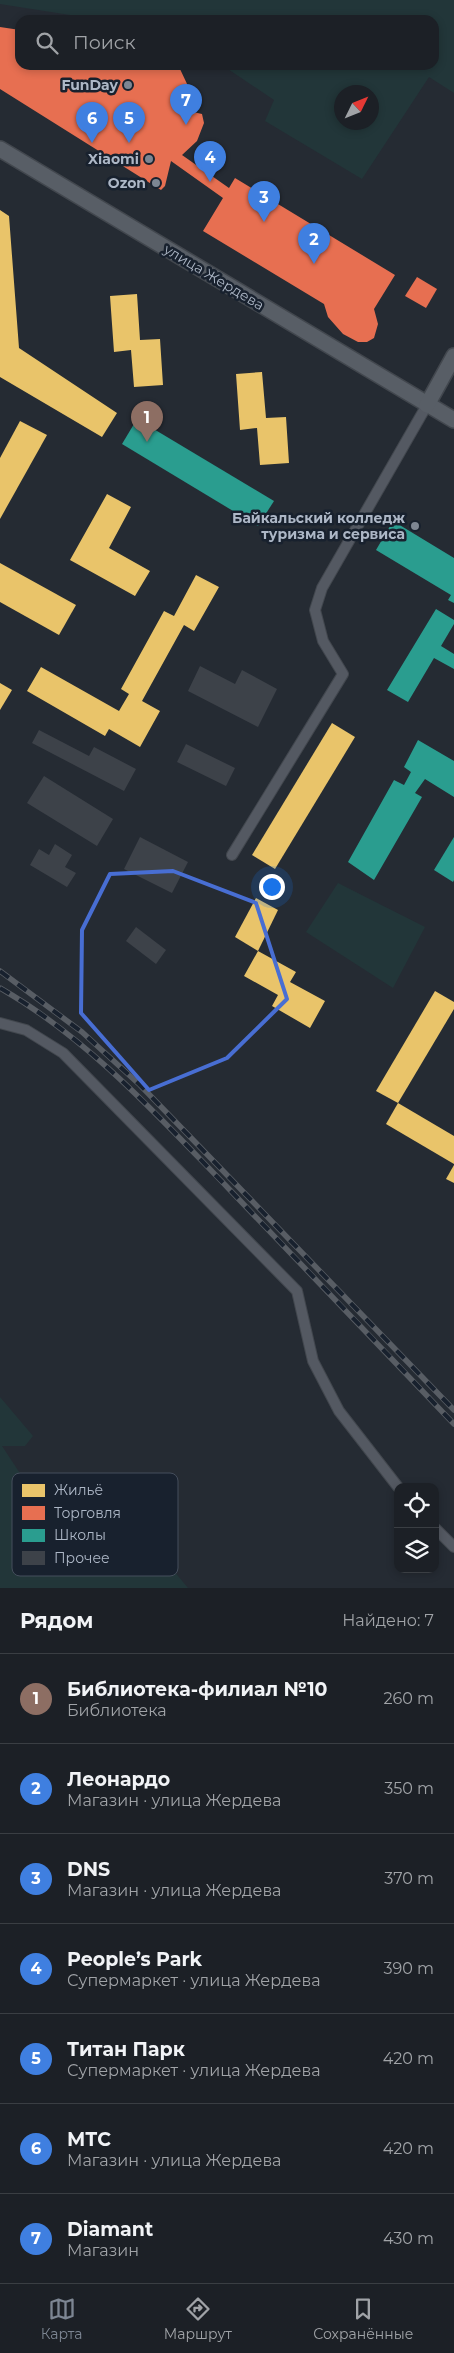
<!DOCTYPE html>
<html lang="ru">
<head>
<meta charset="utf-8">
<style>
	:root { --surface:#1c2026; --page:#292d32; --text:#f1f3f6; --muted:#a0a3a7; --line:#3a3e43; --accent:#7d8693 }
	body { margin:0; font-family:Montserrat,sans-serif; background:var(--page); color:var(--text) }
	.controls { position:absolute; right:15px; bottom:15px; display:grid; overflow:hidden; border-radius:10px; box-shadow:0 2px 8px #0003 }
	.controls button { width:45px; height:45px; display:grid; place-items:center; padding:0; border:0; border-bottom:1px solid var(--line); background:var(--surface); color:var(--text); font:25px sans-serif }
	.compass { position:absolute; left:334px; top:85px; width:45px; height:45px; border-radius:50%; background:var(--surface); box-shadow:0 2px 8px #0003; rotate:47deg }
	.you { position:absolute; left:271px; top:886px; width:18px; height:18px; margin:-12px; border:4px solid #fff; border-radius:50%; background:#1a73e8; box-shadow:0 0 0 8px #1a73e833 }
	.badge { display:grid; place-items:center; width:32px; height:32px; border-radius:50%; background:var(--accent); color:#fff; font-size:16px; font-weight:700 }
	.pin { position:absolute; translate:-50% -41px; filter:drop-shadow(0 1px 2px #0008) }
	.pin::after { content:''; position:absolute; top:26px; width:18px; height:15px; background:inherit; clip-path:polygon(0 0,100% 0,50% 100%) }
	.list { margin:0; padding:0; list-style:none }
	h2 { display:flex; justify-content:space-between; align-items:center; height:65px; margin:0; padding:0 20px; font-size:21px }
	h2 small { font-size:16px; font-weight:400; color:var(--muted) }
	.list li { display:grid; grid-template-columns:32px 1fr auto; gap:15px; align-items:center; box-sizing:border-box; height:90px; padding:0 20px; border-top:1px solid var(--line) }
	.list b { display:block; font-size:19px; white-space:nowrap }
	.list p { margin:0; font-size:16px; white-space:nowrap; color:var(--muted) }
	.list em { font-size:16px; font-style:normal; color:var(--muted) }
	.icon { flex:none; width:28px; height:28px; fill:none; stroke:currentColor; stroke-width:2; stroke-linecap:round; stroke-linejoin:round }
	.map { position:relative; flex:none; width:454px; height:1588px; overflow:hidden }
	.search { position:absolute; background:var(--surface); box-shadow:0 2px 8px #0003; left:15px; right:15px; top:15px; height:55px; display:flex; align-items:center; gap:12px; box-sizing:border-box; padding:0 18px; border-radius:15px; color:var(--muted); font-size:19px }
	.sheet { height:695px; background:var(--surface) }
	nav { display:flex; justify-content:space-around; align-items:center; box-sizing:border-box; height:70px; border-top:1px solid var(--line); background:var(--surface); font-size:14px; color:var(--muted) }
	nav a { display:grid; justify-items:center; gap:2px }
	nav .on { color:var(--accent) }
	.map>svg:first-child { display:block }
	.green { fill:#223639; fill-rule:evenodd }
	.homes { fill:#e9c46a }
	.shops { fill:#e76f51 }
	.schools { fill:#2a9d8f }
	.building { fill:#3d4249 }
	.lines { fill:none; stroke-linecap:round; stroke-linejoin:round }
	.minor-casing { stroke:#42474e; stroke-width:12 }
	.secondary-casing { stroke:#42474e; stroke-width:18 }
	.minor { stroke:#545962; stroke-width:10 }
	.secondary { stroke:#585e66; stroke-width:15 }
	.rail-casing { stroke:#585d64; stroke-width:5.5 }
	.rail { stroke:#18212e; stroke-width:4; stroke-dasharray:11; stroke-linecap:butt }
	.marked { fill:none; stroke:#486ed3; stroke-width:4; stroke-linejoin:round }
	.poi-dot { fill:#7d8693; stroke:#18212e; stroke-width:2 }
	.labels { text-anchor:middle; stroke-width:5; stroke-linejoin:round; paint-order:stroke }
	.poi-label { font-size:14px; font-weight:bold; fill:#adb7c6; stroke:#18212e; text-anchor:end }
	.street-label { font-size:14px; fill:#adb7c6; stroke:#18212e }
	.key { fill:#18212e; stroke:#454e5c; stroke-width:1 }
	.key-label { font-size:14px; fill:#adb7c6 }
</style>
</head>
<body>
<div class="map">
<svg width="454" height="1588" viewBox="0 0 454 1588">
	<rect width="100%" height="100%" fill="#252b33"/>
	<g class="green">
		<path d="M0,0H454V93L429,77L362,179L265,121L274,100L222,65H434V20H102L0,4ZM372,92V122H342V92Z"/>
		<polygon points="338,883 425,927 393,988 306,932"/>
		<polygon points="0,1397 33,1436 25,1446 2,1446 56,1528 97,1554 123,1545 173,1570 188,1588 0,1588"/>
	</g>
	<g class="homes">
		<polygon points="0,210 9,216 19,348 117,413 102,437 0,377"/>
		<polygon points="137,294 140,340 160,339 163,385 134,387 131,350 114,352 110,296"/>
		<polygon points="262,372 266,418 286,417 289,463 260,465 257,428 240,430 236,374"/>
		<polygon points="20,421 47,435 0,519 0,458"/>
		<polygon points="107,494 131,507 109,548 150,571 135,596 70,560"/>
		<polygon points="0,563 76,605 59,635 0,602"/>
		<polygon points="196,575 219,587 194,631 184,625 142,701 160,711 140,747 109,729 105,736 27,691 41,667 119,711 129,694 121,689 164,611 174,616"/>
		<polygon points="0,683 12,690 0,710"/>
		<polygon points="332,723 355,737 275,869 252,855"/>
		<polygon points="256,898 278,910 258,951 235,937"/>
		<polygon points="258,951 296,972 290,982 325,1001 310,1028 272,1006 278,995 244,976"/>
		<polygon points="435,991 454,1002 454,1009 398,1103 376,1091"/>
		<polygon points="398,1103 454,1136 454,1164 386,1124"/>
		<polygon points="454,1165 454,1183 446,1179"/>
	</g>
	<g class="shops">
		<polygon points="0,27 20,30 20,65 164,65 180,69 188,86 189,111 202,114 204,123 197,141 182,155 229,188 235,178 395,275 374,309 378,324 374,338 367,342 358,342 343,334 328,317 324,304 203,231 223,198 171,161 165,186 161,190 0,89"/>
		<polygon points="417,277 437,289 426,308 405,296"/>
	</g>
	<g class="schools">
		<polygon points="137,419 274,501 258,526 122,444"/>
		<polygon points="393,521 454,558 454,603 448,600 451,595 376,550"/>
		<polygon points="436,609 454,620 454,624 441,646 454,654 454,669 434,658 408,702 387,690"/>
		<polygon points="418,740 454,761 454,797 425,779 415,793 422,797 374,880 348,862 394,780 404,785 411,772 404,767"/>
		<polygon points="454,837 454,880 453,882 434,870"/>
	</g>
	<g class="building">
		<polygon points="200,666 235,684 242,670 277,689 258,727 188,691"/>
		<polygon points="39,730 89,756 94,747 136,769 124,791 32,743"/>
		<polygon points="186,744 235,768 226,786 177,762"/>
		<polygon points="44,776 113,819 97,846 27,803"/>
		<polygon points="140,837 188,862 172,893 124,869"/>
		<polygon points="55,844 72,855 65,867 76,873 67,887 30,865 39,849 49,855"/>
		<polygon points="136,927 166,950 156,964 126,941"/>
	</g>
	<g class="lines">
		<defs>
			<g id="minor">
				<polyline points="232,855 343,674 323,641 315,610 322,588 427,405"/>
				<polyline points="0,1023 26,1030 63,1053 297,1291 313,1361 339,1411 398,1487"/>
				<polyline points="435,1528 454,1547"/>
			</g>
			<g id="secondary">
				<polyline points="0,149 454,420"/>
				<polyline points="427,405 454,356"/>
			</g>
		</defs>
		<use href="#minor" class="minor-casing"/>
		<use href="#secondary" class="secondary-casing"/>
		<use href="#minor" class="minor"/>
		<use href="#secondary" class="secondary"/>
		<defs>
			<g id="rail">
				<polyline points="0,971 82,1032 140,1085 454,1410"/>
				<path d="M0,988C89,1039 158,1116 229,1189C304,1267 379,1345 454,1424"/>
			</g>
		</defs>
		<use href="#rail" class="rail-casing"/>
		<use href="#rail" class="rail"/>
	</g>
	<path class="marked" d="M173,871L256,903L287,999L227,1058L149,1090L81,1013L82,930L110,874Z"/>
	<g class="poi-dot">
		<circle cx="128" cy="85" r="5"/>
		<circle cx="149" cy="159" r="5"/>
		<circle cx="156" cy="183" r="5"/>
		<circle cx="415" cy="526" r="5"/>
	</g>
	<g class="labels">
		<g class="poi-label">
			<text x="118" y="90">FunDay</text>
			<text x="139" y="164">Xiaomi</text>
			<text x="146" y="188">Ozon</text>
			<text x="405" y="523">Байкальский колледж<tspan x="405" dy="16">туризма и сервиса</tspan></text>
		</g>
		<g class="street-label">
			<text transform="translate(214 277) rotate(31)" y="5">улица Жердева</text>
		</g>
	</g>
	<rect x="12" y="1473" width="166" height="103" rx="8" class="key"/>
	<rect x="22" y="1484" width="23" height="13" fill="#e9c46a"/>
	<rect x="22" y="1506" width="23" height="14" fill="#e76f51"/>
	<rect x="22" y="1529" width="23" height="13" fill="#2a9d8f"/>
	<rect x="22" y="1551" width="23" height="14" fill="#3d4249"/>
	<g class="key-label">
		<text x="54" y="1495">Жильё</text>
		<text x="54" y="1518">Торговля</text>
		<text x="54" y="1540">Школы</text>
		<text x="54" y="1563">Прочее</text>
	</g>
</svg>
<div class="controls">
<button><svg class="icon" aria-label="locate" viewBox="0 0 24 24"><circle cx="12" cy="12" r="6"/><path d="M12 2v4M12 18v4M2 12h4M18 12h4"/></svg></button>
<button><svg class="icon" aria-label="layers" viewBox="0 0 24 24"><path d="M12 4l9 5-9 5-9-5zM3 14l9 5 9-5"/></svg></button>
</div>
<svg class="compass" viewBox="-18 -18 36 36"><path d="M0-13l5 13h-10z" fill="#e53935"/><path d="M0 13l5-13h-10z" fill="#a0a3a7"/></svg>
<div class="you"></div>
<div class="pin badge" style="left:147px;top:442px;background:#8d6e63">1</div>
<div class="pin badge" style="left:314px;top:264px;background:#3f7fe0">2</div>
<div class="pin badge" style="left:264px;top:222px;background:#3f7fe0">3</div>
<div class="pin badge" style="left:210px;top:182px;background:#3f7fe0">4</div>
<div class="pin badge" style="left:129px;top:143px;background:#3f7fe0">5</div>
<div class="pin badge" style="left:92px;top:143px;background:#3f7fe0">6</div>
<div class="pin badge" style="left:186px;top:125px;background:#3f7fe0">7</div>
<div class="search"><svg class="icon" aria-label="search" viewBox="0 0 24 24"><circle cx="10" cy="10" r="6"/><path d="M15 15l6 6"/></svg>Поиск</div>
</div>
<section class="sheet">
<h2>Рядом<small>Найдено: 7</small></h2>
<ul class="list">
<li><span class="badge" style="background:#8d6e63">1</span><div><b>Библиотека-филиал №10</b><p>Библиотека</p></div><em>260 m</em></li>
<li><span class="badge" style="background:#3f7fe0">2</span><div><b>Леонардо</b><p>Магазин · улица Жердева</p></div><em>350 m</em></li>
<li><span class="badge" style="background:#3f7fe0">3</span><div><b>DNS</b><p>Магазин · улица Жердева</p></div><em>370 m</em></li>
<li><span class="badge" style="background:#3f7fe0">4</span><div><b>People’s Park</b><p>Супермаркет · улица Жердева</p></div><em>390 m</em></li>
<li><span class="badge" style="background:#3f7fe0">5</span><div><b>Титан Парк</b><p>Супермаркет · улица Жердева</p></div><em>420 m</em></li>
<li><span class="badge" style="background:#3f7fe0">6</span><div><b>МТС</b><p>Магазин · улица Жердева</p></div><em>420 m</em></li>
<li><span class="badge" style="background:#3f7fe0">7</span><div><b>Diamant</b><p>Магазин</p></div><em>430 m</em></li>
</ul>
</section>
<nav>
<a class="on"><svg class="icon" aria-label="map" viewBox="0 0 24 24"><path d="M3 6l6-2 6 2 6-2v14l-6 2-6-2-6 2zM9 4v14M15 6v14"/></svg>Карта</a>
<a><svg class="icon" aria-label="directions" viewBox="0 0 24 24"><path d="M12 3l9 9-9 9-9-9zM9 14v-3h6M13 9l2 2-2 2"/></svg>Маршрут</a>
<a><svg class="icon" aria-label="saved" viewBox="0 0 24 24"><path d="M7 4h10v16l-5-4-5 4z"/></svg>Сохранённые</a>
</nav>
</body>
</html>
